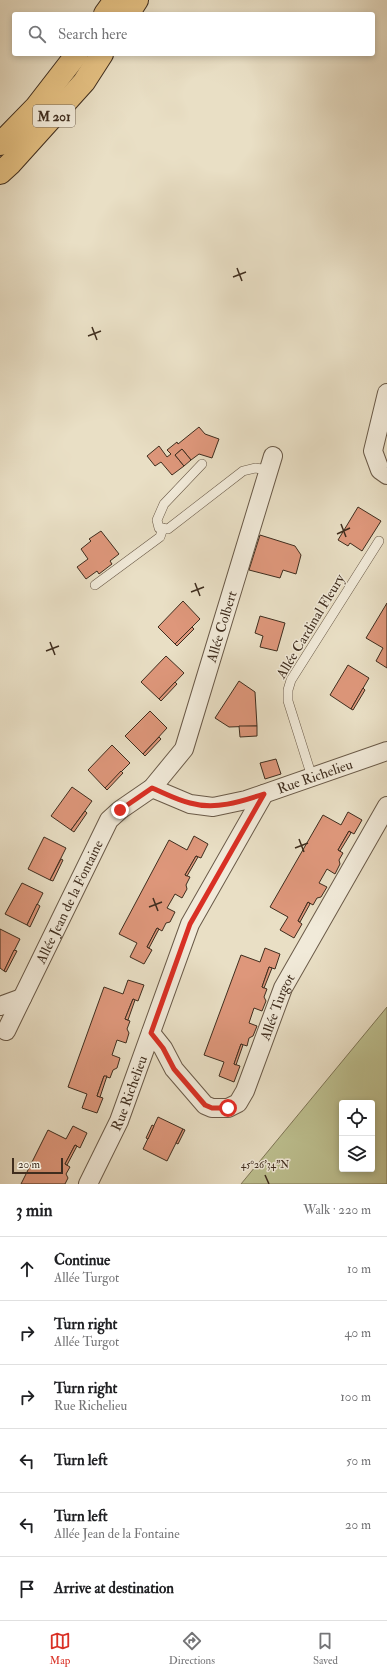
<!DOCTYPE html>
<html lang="en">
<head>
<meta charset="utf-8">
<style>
	:root { --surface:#fff; --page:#f6f6f6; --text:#202124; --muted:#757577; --line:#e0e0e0; --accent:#d93025 }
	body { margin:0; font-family:"IM FELL Double Pica",serif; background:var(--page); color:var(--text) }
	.controls { position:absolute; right:12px; bottom:12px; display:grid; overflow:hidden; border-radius:4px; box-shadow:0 2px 6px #0003 }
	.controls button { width:36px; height:36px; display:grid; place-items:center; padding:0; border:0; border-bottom:1px solid var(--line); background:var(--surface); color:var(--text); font:20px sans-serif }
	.scale { position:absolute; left:12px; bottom:10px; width:51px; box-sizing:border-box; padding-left:4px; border:2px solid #3f2d1e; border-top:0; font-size:11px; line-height:14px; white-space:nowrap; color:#3f2d1e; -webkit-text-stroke:3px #f1ead9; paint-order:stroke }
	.stop { position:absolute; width:12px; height:12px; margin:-9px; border:3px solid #d93025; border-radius:50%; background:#fff }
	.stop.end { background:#d93025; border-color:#fff; box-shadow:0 1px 4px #0008 }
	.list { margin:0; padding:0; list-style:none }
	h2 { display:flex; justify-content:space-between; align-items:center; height:52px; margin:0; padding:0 16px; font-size:17px }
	h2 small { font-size:13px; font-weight:400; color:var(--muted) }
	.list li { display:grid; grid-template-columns:26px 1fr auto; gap:12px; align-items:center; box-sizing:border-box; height:64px; padding:0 16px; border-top:1px solid var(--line) }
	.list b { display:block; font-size:15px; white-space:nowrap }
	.list p { margin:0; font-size:13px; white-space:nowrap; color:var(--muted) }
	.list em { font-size:13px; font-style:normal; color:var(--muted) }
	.icon { flex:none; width:22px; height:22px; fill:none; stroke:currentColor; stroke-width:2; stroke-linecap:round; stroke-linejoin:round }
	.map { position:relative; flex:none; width:387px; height:1184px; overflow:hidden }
	.search { position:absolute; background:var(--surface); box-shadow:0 2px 6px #0003; left:12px; right:12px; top:12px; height:44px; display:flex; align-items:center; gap:10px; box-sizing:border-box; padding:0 14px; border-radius:4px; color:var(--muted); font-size:15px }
	.sheet { height:436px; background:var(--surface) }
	nav { display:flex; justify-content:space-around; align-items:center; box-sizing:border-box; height:56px; border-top:1px solid var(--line); background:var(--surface); font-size:11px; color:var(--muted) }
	nav a { display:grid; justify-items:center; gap:2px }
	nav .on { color:var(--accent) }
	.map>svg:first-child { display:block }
	.green { fill:#bdc090; stroke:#7e7657; fill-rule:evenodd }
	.building { fill:#de977b; stroke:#3f2d1e }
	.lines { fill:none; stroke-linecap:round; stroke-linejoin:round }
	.service-casing { stroke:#6a5a48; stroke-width:10 }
	.minor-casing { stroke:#6a5a48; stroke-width:20 }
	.trunk-casing { stroke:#3f2d1e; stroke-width:24 }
	.service { stroke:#f1ead9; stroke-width:9 }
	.minor { stroke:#f1ead9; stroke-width:18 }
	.trunk { stroke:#e4c082; stroke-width:22 }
	.route { stroke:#d93025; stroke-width:5 }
	.ticks { fill:none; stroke:#3f2d1e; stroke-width:1.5 }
	.labels { text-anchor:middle; stroke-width:3; stroke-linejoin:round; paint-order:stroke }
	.shield { fill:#f1ead9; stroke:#746656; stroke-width:1 }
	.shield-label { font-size:13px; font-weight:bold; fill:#3f2d1e }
	.street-label { font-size:14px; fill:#3f2d1e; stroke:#f1ead9 }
	.ticks-label { font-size:10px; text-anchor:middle; fill:#3f2d1e; stroke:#f1ead9; stroke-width:3; stroke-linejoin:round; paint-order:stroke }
</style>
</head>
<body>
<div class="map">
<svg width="387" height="1184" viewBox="0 0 387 1184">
	<rect width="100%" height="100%" fill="#e9dfc5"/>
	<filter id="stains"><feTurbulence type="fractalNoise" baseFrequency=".005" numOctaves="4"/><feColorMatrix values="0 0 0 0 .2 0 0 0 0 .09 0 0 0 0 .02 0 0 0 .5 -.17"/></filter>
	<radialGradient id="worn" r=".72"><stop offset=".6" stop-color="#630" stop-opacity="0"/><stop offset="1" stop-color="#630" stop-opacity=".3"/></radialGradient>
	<path class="green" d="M387,1007V1184H241ZM342,1103H372V1169H342Z"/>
	<g class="building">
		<polygon points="199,427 205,434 219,439 212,458 199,454 191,460 182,449 175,455 184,466 172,475 161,462 155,466 147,456 159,446 167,457 171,454 167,450 177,442 178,444"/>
		<polygon points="182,449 191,460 184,466 175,455"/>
		<polygon points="358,507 381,521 362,551 350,543 348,546 338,540"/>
		<polygon points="101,531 119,554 110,561 112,564 99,574 97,571 86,579 77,567 88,559 81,549 91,541 89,539"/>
		<polygon points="260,535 295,546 301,555 296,574 283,570 280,578 249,570"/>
		<polygon points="183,601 200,619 175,644 158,627"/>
		<polygon points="387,603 387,668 376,661 383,648 366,638"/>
		<polygon points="260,616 285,623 277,651 260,647 263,636 255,633"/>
		<polygon points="192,627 194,629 177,646 175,644"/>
		<polygon points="166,656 184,673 159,699 141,682"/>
		<polygon points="348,665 369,678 351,709 330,695"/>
		<polygon points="239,681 255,692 257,726 229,727 215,718"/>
		<polygon points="175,682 177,684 161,701 159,699"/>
		<polygon points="363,688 365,690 353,710 351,709"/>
		<polygon points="150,711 167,728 143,754 125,736"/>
		<polygon points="239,726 257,726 257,736 240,737"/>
		<polygon points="159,737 161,739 145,756 143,754"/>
		<polygon points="112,745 130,763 105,788 88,770"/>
		<polygon points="276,759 281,774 265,779 260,763"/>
		<polygon points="121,771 123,773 107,790 105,788"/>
		<polygon points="72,787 92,801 71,830 51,816"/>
		<polygon points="85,811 87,813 74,832 71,830"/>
		<polygon points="348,812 362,820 354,834 349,831 338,850 343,853 339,860 340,864 335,874 327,869 319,883 327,887 321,897 317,898 313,905 308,902 298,921 302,924 294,938 280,930 288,917 270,907 323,815 341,825"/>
		<polygon points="349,831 351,833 340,851 338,850"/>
		<polygon points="194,836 208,844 201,858 196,856 185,875 190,877 186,885 187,889 182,898 175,894 167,908 175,912 170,922 166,923 162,931 157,928 147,947 152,950 144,964 130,957 137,943 119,934 169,840 187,850"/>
		<polygon points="44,837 66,848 50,880 28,869"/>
		<polygon points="196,856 198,857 187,876 185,875"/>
		<polygon points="61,859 63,860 53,881 50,880"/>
		<polygon points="22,883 43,893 27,925 5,914"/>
		<polygon points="308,902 310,904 300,922 298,921"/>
		<polygon points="37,904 40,906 30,927 27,925"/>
		<polygon points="157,928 159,929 149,948 147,947"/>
		<polygon points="0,929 20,939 4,971 0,968"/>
		<polygon points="265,948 280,954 275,969 269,967 262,987 267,989 264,997 266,1001 262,1011 254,1008 249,1023 257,1026 253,1036 249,1038 247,1046 241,1044 234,1064 240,1066 234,1082 219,1076 224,1062 204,1055 241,955 260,962"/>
		<polygon points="14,950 17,951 6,972 4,971"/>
		<polygon points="269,967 272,968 264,988 262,987"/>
		<polygon points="128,980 144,985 138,1001 133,999 125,1019 130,1021 127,1029 129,1033 126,1043 117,1040 112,1055 120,1058 117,1068 113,1070 110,1078 104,1076 97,1096 103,1098 97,1113 82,1108 87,1094 68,1087 104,987 123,994"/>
		<polygon points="133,999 135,1000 128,1020 125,1019"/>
		<polygon points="241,1044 243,1045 236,1065 234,1064"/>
		<polygon points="104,1076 107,1076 100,1097 97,1096"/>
		<polygon points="158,1117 183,1129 167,1161 143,1149"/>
		<polygon points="152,1125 154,1126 148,1139 146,1138"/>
		<polygon points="73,1126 87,1133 80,1148 75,1145 65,1164 70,1167 66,1174 68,1178 65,1184 21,1184 48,1130 66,1139"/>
		<polygon points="183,1129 185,1130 178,1144 176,1143"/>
		<polygon points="75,1145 77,1146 67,1165 65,1164"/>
	</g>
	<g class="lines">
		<defs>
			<g id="service">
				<polyline points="202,464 164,504 157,520 159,528 168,529 243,471 255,468 269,470"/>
				<polyline points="95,585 160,537 163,528"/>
				<polyline points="312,777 288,701 288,690 291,680 379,541"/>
			</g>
			<g id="minor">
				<polyline points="387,393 373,451 380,470 387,475"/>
				<path id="s1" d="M152,788L190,804L213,807L246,800L387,751"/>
				<polyline points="0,1006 22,998"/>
				<path id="s2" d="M6,1031L109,820L120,810L152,788L184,749L273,456"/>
				<path id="s3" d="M151,1033L163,1048L174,1069L205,1105L212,1108H228L238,1103L245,1091L283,988L387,806"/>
				<path id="s4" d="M88,1184L119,1121L190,924L264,794"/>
			</g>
			<g id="trunk">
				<polyline points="105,14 115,0"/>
				<polyline points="128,14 137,0"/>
				<polyline points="0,144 36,107 77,54"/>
				<polyline points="0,173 11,163 84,82 102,54"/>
			</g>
		</defs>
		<use href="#service" class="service-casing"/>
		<use href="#minor" class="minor-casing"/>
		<use href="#trunk" class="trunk-casing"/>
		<use href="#service" class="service"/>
		<use href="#minor" class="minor"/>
		<use href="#trunk" class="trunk"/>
	</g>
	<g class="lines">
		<path class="route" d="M120,810L152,788C164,793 177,800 190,803C215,810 240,802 264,794L190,924L151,1033L163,1048L174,1069L205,1105L212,1108H228"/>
	</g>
	<path class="ticks" d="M237,268L242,281M233,277L246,272M92,327L97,340M88,336L101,331M341,524L346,537M337,534L350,528M195,583L200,596M191,592L204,587M50,642L55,655M46,651L59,646M299,839L304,852M295,848L308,843M153,898L158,911M149,907L162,902M265,1175L269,1184"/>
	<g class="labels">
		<rect class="shield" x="33" y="105" width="42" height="22" rx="3"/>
		<g class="shield-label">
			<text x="54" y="121">M 201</text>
		</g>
		<g class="street-label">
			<text transform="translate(310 626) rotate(-59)" y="5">Allée Cardinal Fleury</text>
			<text dy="5" stroke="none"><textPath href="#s2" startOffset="467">Allée Colbert</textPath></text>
			<text dy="5" stroke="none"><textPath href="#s1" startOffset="171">Rue Richelieu</textPath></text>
			<text dy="5" stroke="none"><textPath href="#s2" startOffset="144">Allée Jean de la Fontaine</textPath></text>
			<text dy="5" stroke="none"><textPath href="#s3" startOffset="229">Allée Turgot</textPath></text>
			<text dy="5" stroke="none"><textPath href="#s4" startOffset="100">Rue Richelieu</textPath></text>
		</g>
	</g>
	<g class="ticks-label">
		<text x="265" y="1168">45°26'34"N</text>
	</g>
	<rect width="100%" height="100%" filter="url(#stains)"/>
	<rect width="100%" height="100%" fill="url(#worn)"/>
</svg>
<div class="controls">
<button><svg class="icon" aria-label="locate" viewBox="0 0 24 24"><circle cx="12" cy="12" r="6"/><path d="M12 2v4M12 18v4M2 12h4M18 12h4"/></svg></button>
<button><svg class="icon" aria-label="layers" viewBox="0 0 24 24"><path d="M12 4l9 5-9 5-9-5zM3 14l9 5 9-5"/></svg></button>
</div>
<div class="scale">20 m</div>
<div class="stop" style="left:228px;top:1108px"></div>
<div class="stop end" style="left:120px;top:810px"></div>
<div class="search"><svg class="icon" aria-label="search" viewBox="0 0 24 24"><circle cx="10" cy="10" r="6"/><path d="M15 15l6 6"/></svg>Search here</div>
</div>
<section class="sheet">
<h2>3 min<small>Walk · 220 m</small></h2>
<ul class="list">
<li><svg class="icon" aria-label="ahead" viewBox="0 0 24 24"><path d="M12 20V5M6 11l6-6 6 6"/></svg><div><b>Continue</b><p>Allée Turgot</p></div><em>10 m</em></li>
<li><svg class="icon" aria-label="right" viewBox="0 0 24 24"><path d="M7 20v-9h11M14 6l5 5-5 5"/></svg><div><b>Turn right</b><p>Allée Turgot</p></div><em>40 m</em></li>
<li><svg class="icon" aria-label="right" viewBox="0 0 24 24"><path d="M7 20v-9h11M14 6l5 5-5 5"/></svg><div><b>Turn right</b><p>Rue Richelieu</p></div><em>100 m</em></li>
<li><svg class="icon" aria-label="left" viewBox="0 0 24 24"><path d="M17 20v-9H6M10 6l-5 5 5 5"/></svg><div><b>Turn left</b></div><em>50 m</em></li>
<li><svg class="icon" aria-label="left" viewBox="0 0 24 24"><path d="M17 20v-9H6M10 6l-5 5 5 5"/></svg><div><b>Turn left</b><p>Allée Jean de la Fontaine</p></div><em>20 m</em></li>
<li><svg class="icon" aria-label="arrive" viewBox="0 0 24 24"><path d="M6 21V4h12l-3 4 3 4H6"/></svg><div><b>Arrive at destination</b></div></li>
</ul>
</section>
<nav>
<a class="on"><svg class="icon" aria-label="map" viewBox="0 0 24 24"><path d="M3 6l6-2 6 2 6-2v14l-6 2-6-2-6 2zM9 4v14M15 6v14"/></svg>Map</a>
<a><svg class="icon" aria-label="directions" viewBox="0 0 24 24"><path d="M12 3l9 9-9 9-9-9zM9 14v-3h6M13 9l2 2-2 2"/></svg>Directions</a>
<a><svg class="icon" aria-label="saved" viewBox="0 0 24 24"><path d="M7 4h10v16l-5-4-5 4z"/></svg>Saved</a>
</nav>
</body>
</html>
